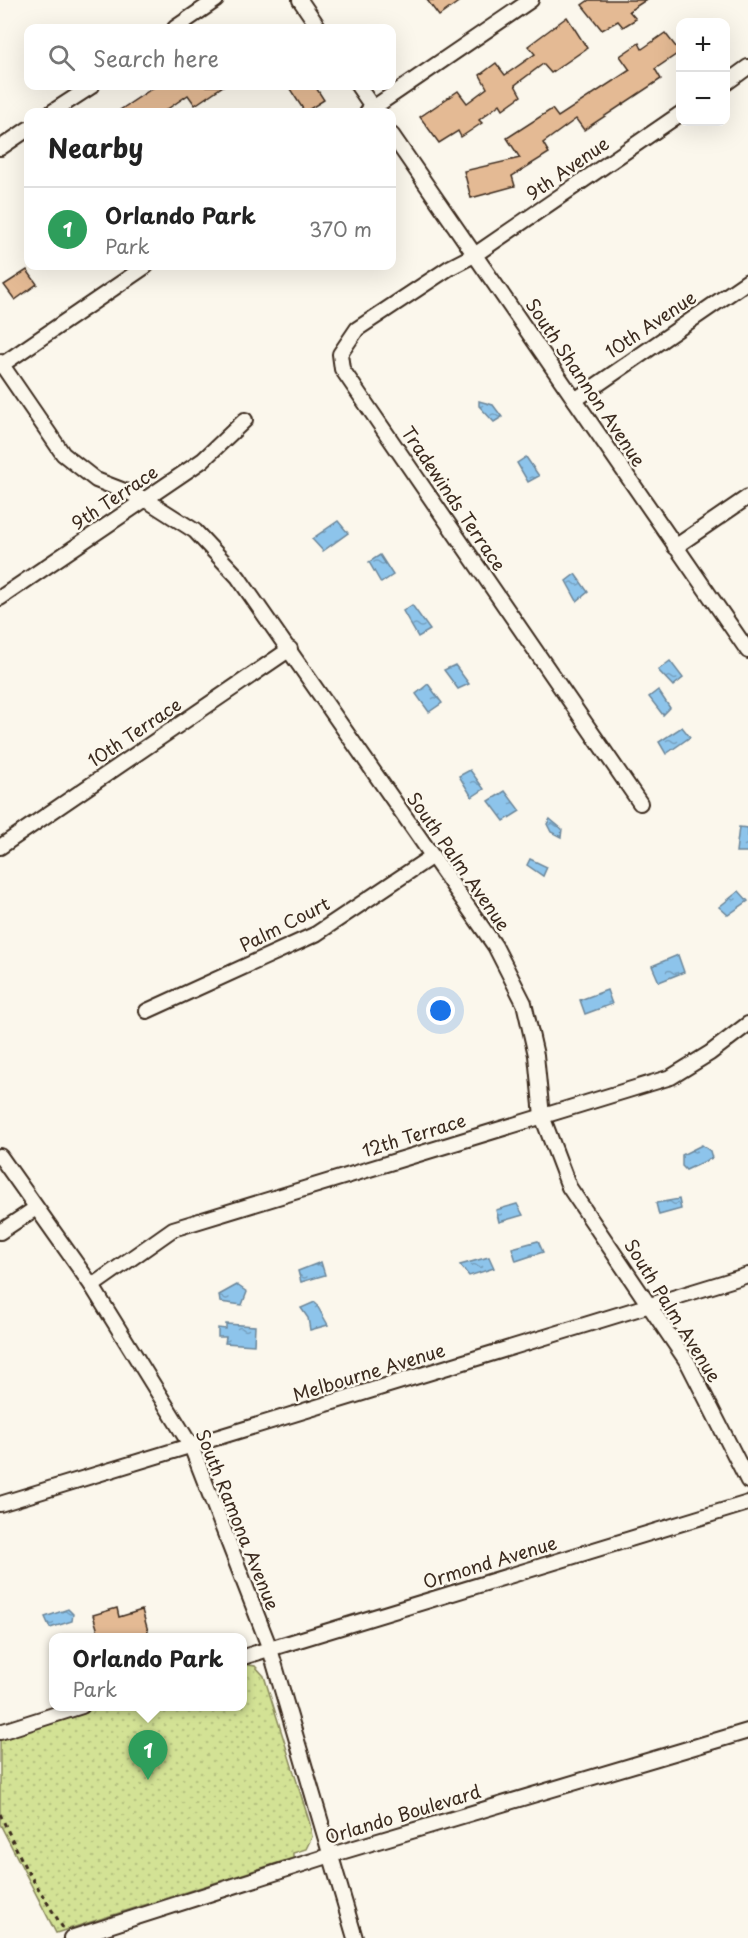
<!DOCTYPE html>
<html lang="en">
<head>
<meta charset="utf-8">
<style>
	:root { --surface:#fff; --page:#f6f6f6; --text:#222; --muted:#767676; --line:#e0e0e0; --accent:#3b2a1e }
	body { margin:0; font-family:"Playpen Sans",sans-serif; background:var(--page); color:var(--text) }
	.controls { position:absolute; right:18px; top:18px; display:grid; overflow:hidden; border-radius:12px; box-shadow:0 6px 24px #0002 }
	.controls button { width:54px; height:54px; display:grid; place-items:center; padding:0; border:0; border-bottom:2px solid var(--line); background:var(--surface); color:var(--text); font:30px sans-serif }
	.you { position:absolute; left:441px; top:1011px; width:21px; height:21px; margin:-15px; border:4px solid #fff; border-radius:50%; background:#1a73e8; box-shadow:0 0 0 9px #1a73e833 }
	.badge { display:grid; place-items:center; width:39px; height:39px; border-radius:50%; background:var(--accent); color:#fff; font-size:20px; font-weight:700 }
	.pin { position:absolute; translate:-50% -50px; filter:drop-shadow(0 2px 3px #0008) }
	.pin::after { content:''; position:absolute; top:32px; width:21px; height:18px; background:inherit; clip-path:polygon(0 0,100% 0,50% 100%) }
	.popup { position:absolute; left:49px; top:1633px; width:198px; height:78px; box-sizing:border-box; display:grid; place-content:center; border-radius:12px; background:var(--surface); filter:drop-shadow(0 2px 4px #0005); font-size:20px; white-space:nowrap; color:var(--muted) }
	.popup b { font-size:22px; color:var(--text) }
	.popup::after { content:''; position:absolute; left:50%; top:100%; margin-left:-12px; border:12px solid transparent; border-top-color:var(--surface) }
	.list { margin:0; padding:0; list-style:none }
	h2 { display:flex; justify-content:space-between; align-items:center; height:78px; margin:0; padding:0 24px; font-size:26px }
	h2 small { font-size:20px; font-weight:400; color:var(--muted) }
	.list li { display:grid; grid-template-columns:39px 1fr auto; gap:18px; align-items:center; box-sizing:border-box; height:84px; padding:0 24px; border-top:2px solid var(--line) }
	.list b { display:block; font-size:22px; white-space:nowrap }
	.list p { margin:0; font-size:20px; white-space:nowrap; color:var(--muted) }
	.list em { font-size:20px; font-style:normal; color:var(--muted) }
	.icon { flex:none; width:33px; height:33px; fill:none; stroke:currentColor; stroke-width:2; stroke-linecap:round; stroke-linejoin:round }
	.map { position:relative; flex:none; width:748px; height:1938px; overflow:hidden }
	.search { position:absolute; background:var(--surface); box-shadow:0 6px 24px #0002; left:24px; top:24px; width:372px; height:66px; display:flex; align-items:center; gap:15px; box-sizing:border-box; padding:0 21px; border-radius:12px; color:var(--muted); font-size:22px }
	.panel { position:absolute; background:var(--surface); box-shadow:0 6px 24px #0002; left:24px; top:108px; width:372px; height:162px; border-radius:12px }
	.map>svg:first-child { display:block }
	.park { fill:url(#park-dots); stroke:#87865a; stroke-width:1.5 }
	.water { fill:url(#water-ripples); stroke:#6c8699; stroke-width:1.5 }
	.building { fill:#e4ba94; stroke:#3b2a1e; stroke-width:1.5 }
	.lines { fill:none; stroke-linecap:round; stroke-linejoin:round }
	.minor-casing { stroke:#3b2a1e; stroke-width:18 }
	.path { stroke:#3b2a1e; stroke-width:3; stroke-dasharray:4.5 4.5; stroke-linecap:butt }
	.minor { stroke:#fbf7ec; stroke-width:14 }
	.labels { text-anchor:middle; stroke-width:5; stroke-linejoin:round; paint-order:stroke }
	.street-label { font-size:18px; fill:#3b2a1e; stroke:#fbf7ec }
</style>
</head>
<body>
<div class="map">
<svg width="748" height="1938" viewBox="0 0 748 1938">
	<defs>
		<pattern id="park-dots" width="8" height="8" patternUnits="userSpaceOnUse" patternTransform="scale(1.5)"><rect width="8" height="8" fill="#d3e295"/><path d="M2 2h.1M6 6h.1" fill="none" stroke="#b6c280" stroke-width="1.8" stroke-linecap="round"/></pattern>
		<pattern id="water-ripples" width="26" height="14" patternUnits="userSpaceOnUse" patternTransform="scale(1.5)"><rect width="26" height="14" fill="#8dc4eb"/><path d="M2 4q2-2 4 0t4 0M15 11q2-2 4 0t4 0" fill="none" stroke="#749fbe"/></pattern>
	</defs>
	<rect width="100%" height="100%" fill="#fbf7ec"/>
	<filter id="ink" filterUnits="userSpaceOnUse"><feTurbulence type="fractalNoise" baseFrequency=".0167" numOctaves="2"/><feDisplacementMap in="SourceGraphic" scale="12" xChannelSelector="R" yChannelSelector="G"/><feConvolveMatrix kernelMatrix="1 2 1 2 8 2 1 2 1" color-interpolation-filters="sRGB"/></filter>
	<g filter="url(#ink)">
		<polygon class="park" points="243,1664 255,1666 264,1676 310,1824 312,1837 306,1849 293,1853 293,1858 56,1933 0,1824 0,1736 95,1707 243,1706"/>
		<g class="water">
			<polygon points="479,401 493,405 502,417 494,422 479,406"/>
			<polygon points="526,457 539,476 528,482 517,463"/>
			<polygon points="338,521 348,533 323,551 312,539"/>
			<polygon points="380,555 393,575 381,583 369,562"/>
			<polygon points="575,574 588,592 577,601 566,581"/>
			<polygon points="412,605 430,630 418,637 403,611"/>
			<polygon points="670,661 683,678 673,686 658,670"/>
			<polygon points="455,665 469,684 458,689 444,670"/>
			<polygon points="428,684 442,703 429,712 416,694"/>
			<polygon points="658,690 670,708 663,715 649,697"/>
			<polygon points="682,727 690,737 666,754 659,742"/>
			<polygon points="470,770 484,789 472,797 459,776"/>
			<polygon points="505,791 520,811 504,821 489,801"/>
			<polygon points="550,819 562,829 561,837 551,832 547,824"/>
			<polygon points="739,827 748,828 748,852 736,852"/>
			<polygon points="530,859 547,867 543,876 527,865"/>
			<polygon points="739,891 748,901 728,915 719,907"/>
			<polygon points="678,955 684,972 659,982 652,966"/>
			<polygon points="607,990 612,1004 585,1014 580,1000"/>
			<polygon points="702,1145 710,1151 712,1158 686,1170 682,1166 682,1155"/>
			<polygon points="679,1199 681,1209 659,1215 656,1203"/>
			<polygon points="517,1204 523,1215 499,1222 496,1210"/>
			<polygon points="538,1241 543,1252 516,1261 512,1248"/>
			<polygon points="489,1257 494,1268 469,1276 460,1265"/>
			<polygon points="321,1262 325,1275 301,1282 298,1271"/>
			<polygon points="237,1285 247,1292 242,1305 220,1302 219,1295"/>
			<polygon points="315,1302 328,1325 310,1330 308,1318 301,1308"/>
			<polygon points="226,1324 255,1326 254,1345 225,1343 226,1337 218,1337 218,1328 226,1329"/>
			<polygon points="68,1609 73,1614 72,1621 50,1628 45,1617"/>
		</g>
		<g class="building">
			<polygon points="427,0 461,0 439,16"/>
			<polygon points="589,0 646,0 629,11 636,19 623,27 618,21 602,30 582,5"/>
			<polygon points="567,17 587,48 551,73 543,64 515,85 521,96 503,109 500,104 479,120 482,123 461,137 458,131 439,143 420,117 458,91 467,103 487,88 480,75 496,63 505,75 535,54 528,46"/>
			<polygon points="665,33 680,52 655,69 661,79 584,130 576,119 543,143 549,153 512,176 515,186 471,198 464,171 520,158 507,138 552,109 558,117 630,70 620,56 639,43 642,49"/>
			<polygon points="156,86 223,86 195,105 188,95 163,112 117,112"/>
			<polygon points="288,86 315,86 324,100 305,112"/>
			<polygon points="27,270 37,284 15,300 4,285"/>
			<polygon points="117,1608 119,1617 142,1610 150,1638 100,1638 93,1615"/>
		</g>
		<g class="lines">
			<defs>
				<g id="minor">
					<polyline points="300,0 319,28"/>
					<polyline points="175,28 216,0"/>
					<polyline points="726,83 748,67"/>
					<polyline points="358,86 376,112"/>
					<polyline points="52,112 92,86"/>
					<polyline points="367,112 531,0"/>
					<polyline points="392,135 748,651"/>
					<polyline points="0,148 28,129"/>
					<polyline points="0,362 63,454 96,480 145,499 195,531 238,577 495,946 524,1003 536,1055 542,1116 569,1187 688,1363 748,1481"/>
					<polyline points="0,366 146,266"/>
					<polyline points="575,400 748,281"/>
					<polyline points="675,547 748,497"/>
					<polyline points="0,598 203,460 245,420"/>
					<polyline points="640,803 342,369 340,354 357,329 449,268 476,254 680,114"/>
					<polyline points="0,847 290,649"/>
					<polyline points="147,1011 316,934 431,857"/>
					<polyline points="0,1156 92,1286 191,1446 270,1649 355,1938"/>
					<polyline points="0,1232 36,1208"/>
					<polyline points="92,1286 173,1229 671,1077 710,1053 748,1024"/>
					<polyline points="0,1504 748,1275"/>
					<polyline points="243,1657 748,1503"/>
					<polyline points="0,1732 82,1706"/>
					<polyline points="71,1938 331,1855 748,1731"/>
				</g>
			</defs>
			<use href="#minor" class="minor-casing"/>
			<polyline class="path" points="0,1814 25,1867 63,1928"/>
			<use href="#minor" class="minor"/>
		</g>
	</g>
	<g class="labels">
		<g class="street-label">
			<text transform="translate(568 169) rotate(-35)" y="6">9th Avenue</text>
			<text transform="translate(651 325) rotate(-34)" y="6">10th Avenue</text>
			<text transform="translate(585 383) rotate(56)" y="6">South Shannon Avenue</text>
			<text transform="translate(115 498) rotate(-34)" y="6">9th Terrace</text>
			<text transform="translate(453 499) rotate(56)" y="6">Tradewinds Terrace</text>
			<text transform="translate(135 733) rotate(-34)" y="6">10th Terrace</text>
			<text transform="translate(458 862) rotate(55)" y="6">South Palm Avenue</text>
			<text transform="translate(285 925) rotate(-27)" y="6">Palm Court</text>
			<text transform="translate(414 1136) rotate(-17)" y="6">12th Terrace</text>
			<text transform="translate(672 1311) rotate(58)" y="6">South Palm Avenue</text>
			<text transform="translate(369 1373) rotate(-17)" y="6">Melbourne Avenue</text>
			<text transform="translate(237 1520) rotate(68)" y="6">South Ramona Avenue</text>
			<text transform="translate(490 1563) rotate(-17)" y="6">Ormond Avenue</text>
			<text transform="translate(403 1815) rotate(-17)" y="6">Orlando Boulevard</text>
		</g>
	</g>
</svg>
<div class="controls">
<button>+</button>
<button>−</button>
</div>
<div class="you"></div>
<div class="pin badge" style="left:148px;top:1780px;background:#2e9e5b">1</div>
<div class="popup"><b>Orlando Park</b>Park</div>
<div class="search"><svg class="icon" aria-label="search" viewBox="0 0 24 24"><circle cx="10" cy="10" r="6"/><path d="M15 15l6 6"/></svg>Search here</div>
<section class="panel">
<h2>Nearby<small></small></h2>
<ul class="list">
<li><span class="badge" style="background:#2e9e5b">1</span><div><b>Orlando Park</b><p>Park</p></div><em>370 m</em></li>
</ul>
</section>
</div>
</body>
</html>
